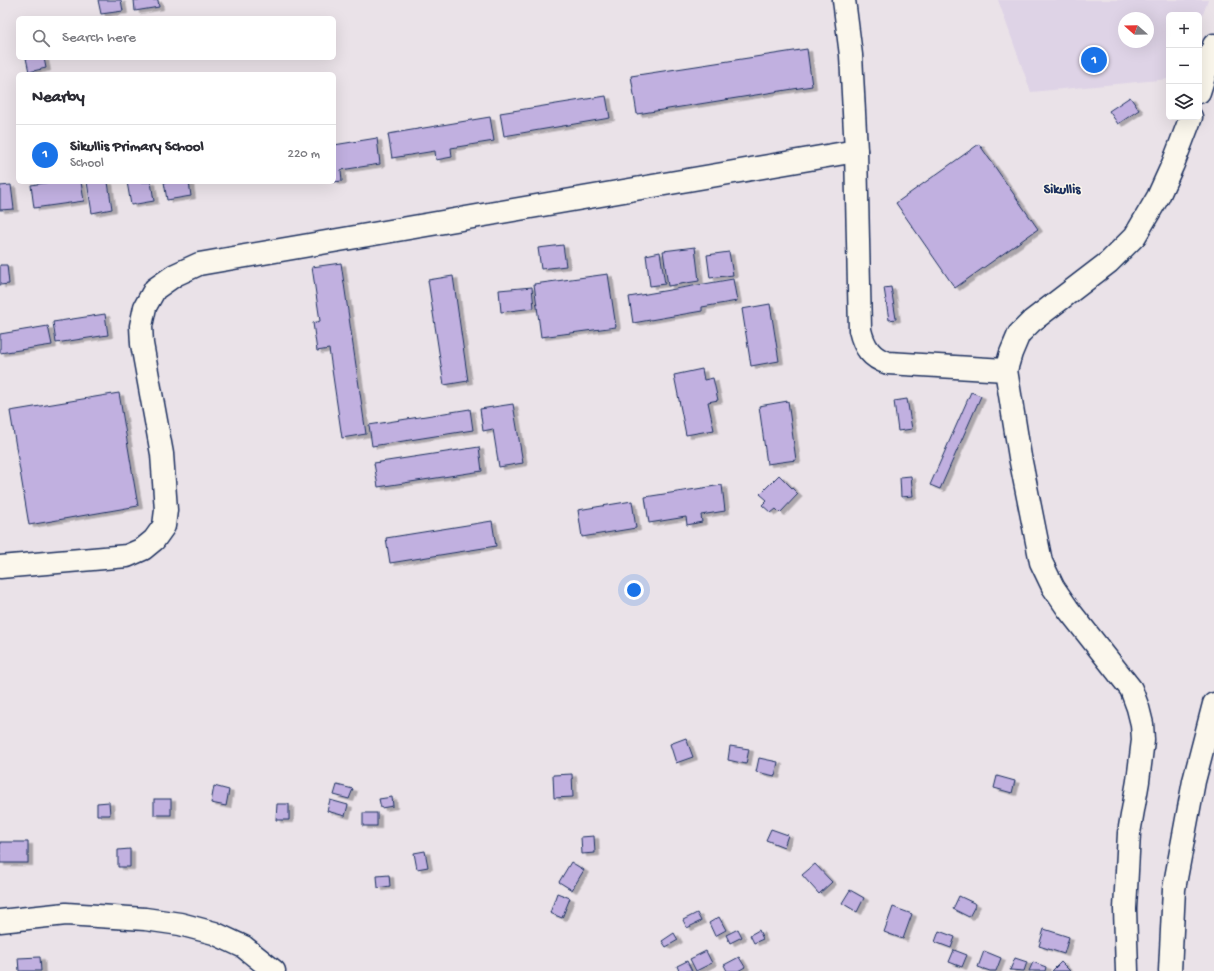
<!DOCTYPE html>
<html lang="en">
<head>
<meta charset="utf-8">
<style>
	:root { --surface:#fff; --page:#f7f7f7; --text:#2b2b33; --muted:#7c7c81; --line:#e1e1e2; --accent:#1a73e8 }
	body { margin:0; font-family:"Gochi Hand",sans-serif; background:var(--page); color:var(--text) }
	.controls { position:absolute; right:12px; top:12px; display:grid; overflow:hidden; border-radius:6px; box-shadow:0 4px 16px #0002 }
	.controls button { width:36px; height:36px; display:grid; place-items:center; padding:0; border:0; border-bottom:1px solid var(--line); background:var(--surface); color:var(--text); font:20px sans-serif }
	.compass { position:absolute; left:1118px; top:12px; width:36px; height:36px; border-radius:50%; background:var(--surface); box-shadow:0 4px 16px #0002; rotate:290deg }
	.you { position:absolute; left:634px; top:590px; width:14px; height:14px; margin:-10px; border:3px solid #fff; border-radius:50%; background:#1a73e8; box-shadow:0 0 0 6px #1a73e833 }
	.badge { display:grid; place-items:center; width:26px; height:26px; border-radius:50%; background:var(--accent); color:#fff; font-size:13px; font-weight:700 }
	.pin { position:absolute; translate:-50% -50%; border:2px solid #fff; box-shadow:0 1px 4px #0006 }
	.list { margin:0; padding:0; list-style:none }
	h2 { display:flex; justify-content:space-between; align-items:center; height:52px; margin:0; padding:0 16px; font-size:17px }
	h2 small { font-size:13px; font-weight:400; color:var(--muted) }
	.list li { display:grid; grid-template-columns:26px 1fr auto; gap:12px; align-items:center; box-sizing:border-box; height:60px; padding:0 16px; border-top:1px solid var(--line) }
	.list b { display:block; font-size:15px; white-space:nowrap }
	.list p { margin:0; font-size:13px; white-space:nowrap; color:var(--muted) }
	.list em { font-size:13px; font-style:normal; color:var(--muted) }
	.icon { flex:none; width:22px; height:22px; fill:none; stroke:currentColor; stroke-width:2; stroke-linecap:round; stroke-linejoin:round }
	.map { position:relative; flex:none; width:1214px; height:971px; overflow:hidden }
	.search { position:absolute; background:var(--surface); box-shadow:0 4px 16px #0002; left:16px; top:16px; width:320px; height:44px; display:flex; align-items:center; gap:10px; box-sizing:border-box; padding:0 14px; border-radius:6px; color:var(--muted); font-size:15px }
	.panel { position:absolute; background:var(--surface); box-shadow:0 4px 16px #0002; left:16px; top:72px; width:320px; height:112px; border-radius:6px }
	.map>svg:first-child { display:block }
	.built { fill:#ded3e6; fill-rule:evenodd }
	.building { fill:#c1b0e0; stroke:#1b2f5e; filter:url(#shadow) }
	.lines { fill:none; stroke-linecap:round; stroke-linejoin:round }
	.minor-casing { stroke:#1b2f5e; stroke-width:25 }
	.minor { stroke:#fbf7ec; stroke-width:22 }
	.labels { text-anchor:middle; stroke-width:3; stroke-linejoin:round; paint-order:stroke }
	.quarter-label { font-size:14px; font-weight:bold; fill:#1b2f5e; stroke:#fbf7ec }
</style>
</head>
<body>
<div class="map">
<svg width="1214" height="971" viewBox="0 0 1214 971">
	<defs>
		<filter id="shadow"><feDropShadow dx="4.5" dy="2.5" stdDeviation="0" flood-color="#0004"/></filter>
	</defs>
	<rect width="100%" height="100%" fill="#eae2e8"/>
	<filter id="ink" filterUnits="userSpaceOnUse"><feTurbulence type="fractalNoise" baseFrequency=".025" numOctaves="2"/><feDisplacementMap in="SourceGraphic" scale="8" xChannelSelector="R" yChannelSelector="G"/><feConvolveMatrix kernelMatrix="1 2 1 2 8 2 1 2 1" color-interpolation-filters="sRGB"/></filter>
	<g filter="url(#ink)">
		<path class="built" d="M998,0H1208L1199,26V15H1169V79L1031,92ZM1124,18H1148V42H1124Z"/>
		<g class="building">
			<polygon points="98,0 121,0 123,11 101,14"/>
			<polygon points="134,0 158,0 159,7 135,11"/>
			<polygon points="807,49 812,86 637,114 631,76"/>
			<polygon points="26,58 44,58 46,68 29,72"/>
			<polygon points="606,96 610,118 504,136 500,113"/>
			<polygon points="1130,97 1139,110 1118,124 1109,111"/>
			<polygon points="490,117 494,141 451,148 452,157 436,160 435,151 392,158 388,134"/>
			<polygon points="377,138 380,164 341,170 342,181 334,182 334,145"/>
			<polygon points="979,144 1038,229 955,288 896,203"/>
			<polygon points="51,182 81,182 84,201 34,208 31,185"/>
			<polygon points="87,182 108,182 112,209 92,213"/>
			<polygon points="127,182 151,182 154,201 131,205"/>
			<polygon points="164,182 189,182 191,196 167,200"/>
			<polygon points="11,185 14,209 0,210 0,186"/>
			<polygon points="563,245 566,266 541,269 538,248"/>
			<polygon points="695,247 699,281 668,286 663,251"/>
			<polygon points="660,252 665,284 650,286 646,255"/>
			<polygon points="729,252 733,275 710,278 707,255"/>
			<polygon points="341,263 366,434 342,438 329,349 317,351 313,323 320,321 312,267"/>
			<polygon points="0,265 7,265 9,284 0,285"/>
			<polygon points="608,274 616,327 541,337 534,284"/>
			<polygon points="453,276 468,381 444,385 428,280"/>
			<polygon points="733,279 737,301 702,307 702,311 633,323 629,297"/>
			<polygon points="532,287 534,308 501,312 499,290"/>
			<polygon points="891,287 896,319 889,320 884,288"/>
			<polygon points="770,304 779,361 751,366 742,309"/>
			<polygon points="105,314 108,335 56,343 53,322"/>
			<polygon points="48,326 52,345 0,353 0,334"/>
			<polygon points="702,369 704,380 713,378 718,400 708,402 714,430 686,435 674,375"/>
			<polygon points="971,392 981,396 940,489 930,485"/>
			<polygon points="119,393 138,506 29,525 10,411"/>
			<polygon points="907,399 912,429 898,431 894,401"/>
			<polygon points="788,401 796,460 767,464 759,406"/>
			<polygon points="513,404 523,463 499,467 493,429 483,431 480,409"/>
			<polygon points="470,409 473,430 372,446 369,425"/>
			<polygon points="479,447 482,471 378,487 374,463"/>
			<polygon points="779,475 798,494 780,513 776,509 771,513 762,505 767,500 760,494"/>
			<polygon points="911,476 913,496 901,497 900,477"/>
			<polygon points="722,485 725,511 701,515 702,522 687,525 686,517 649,523 645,497"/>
			<polygon points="632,501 636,528 582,537 578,510"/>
			<polygon points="492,521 496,546 390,563 386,538"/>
			<polygon points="686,738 693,757 676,763 670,744"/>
			<polygon points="730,746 749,749 746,764 728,760"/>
			<polygon points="759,758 778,762 775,776 756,772"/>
			<polygon points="572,774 573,797 554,798 553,775"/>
			<polygon points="997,776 1015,781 1012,793 994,788"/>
			<polygon points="337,785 353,789 349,799 334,795"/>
			<polygon points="214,786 229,790 226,806 211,803"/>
			<polygon points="392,797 393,806 381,808 379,799"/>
			<rect x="154" y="799" width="17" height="16"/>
			<polygon points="330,800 348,805 345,816 327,811"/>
			<polygon points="109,802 110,815 97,815 97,803"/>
			<polygon points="277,804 289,804 289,820 276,820"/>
			<rect x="363" y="813" width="14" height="13"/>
			<polygon points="771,829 788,835 784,847 766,840"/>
			<polygon points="594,836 595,853 582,854 581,837"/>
			<rect x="0" y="842" width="28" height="21"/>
			<polygon points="130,849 130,867 118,867 118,850"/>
			<polygon points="425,851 428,867 417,869 414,853"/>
			<polygon points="571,862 584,870 572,890 559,882"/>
			<polygon points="815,864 832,882 819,894 802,875"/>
			<polygon points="389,875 390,886 378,888 377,876"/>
			<polygon points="850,890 864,898 857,912 842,903"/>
			<polygon points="557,893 570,898 562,918 550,913"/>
			<polygon points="959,896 976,904 969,917 953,909"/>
			<polygon points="893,907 912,914 903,939 884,932"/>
			<polygon points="697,913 701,921 687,928 683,920"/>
			<polygon points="719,917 726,930 715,936 709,923"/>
			<polygon points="738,929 742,937 730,943 726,935"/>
			<polygon points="1044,929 1069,937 1064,954 1039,946"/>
			<polygon points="759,930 763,939 754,943 750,935"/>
			<polygon points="939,931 955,937 951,948 935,942"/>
			<polygon points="674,933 678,940 666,947 662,941"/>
			<polygon points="954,950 967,955 962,967 949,962"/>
			<polygon points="706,951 712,963 696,971 690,959"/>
			<polygon points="984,951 1001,958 996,971 990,971 978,967"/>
			<polygon points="40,957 41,971 19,971 18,958"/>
			<polygon points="739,957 745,967 738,971 727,971 724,965"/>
			<polygon points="1015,958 1027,962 1024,971 1010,970"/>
			<polygon points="687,961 692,971 679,971 677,966"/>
			<polygon points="1033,962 1046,967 1045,971 1029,971"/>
			<polygon points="1061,962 1070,971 1052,971"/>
		</g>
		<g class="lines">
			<defs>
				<g id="minor">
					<path d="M844,0L851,55L856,151L860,330C864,347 871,358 888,363L1006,370"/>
					<polyline points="1199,92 1214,45"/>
					<polyline points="0,567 127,556 143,549 154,540 164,526 166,510 162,454 142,344 141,326 145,307 155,289 175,275 199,264 856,151"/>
					<polyline points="0,921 66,914 145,919 180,924 214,933 244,947 274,971"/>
					<polyline points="1127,971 1125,909 1129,833 1138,781 1143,740 1142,724 1138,708 1131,689 1068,609 1053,587 1041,562 1020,457 1006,370 1011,353 1019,334 1032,321 1109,262 1135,236 1158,197 1173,164 1191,117"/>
					<polyline points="1170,971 1174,889 1194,781 1214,704"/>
				</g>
			</defs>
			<use href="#minor" class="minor-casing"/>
			<use href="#minor" class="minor"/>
		</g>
	</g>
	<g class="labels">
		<g class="quarter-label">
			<text x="1062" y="193">Sikullis</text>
		</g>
	</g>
</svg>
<div class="controls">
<button>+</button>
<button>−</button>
<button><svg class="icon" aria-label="layers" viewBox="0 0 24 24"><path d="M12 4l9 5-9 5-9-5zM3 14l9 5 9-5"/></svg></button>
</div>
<svg class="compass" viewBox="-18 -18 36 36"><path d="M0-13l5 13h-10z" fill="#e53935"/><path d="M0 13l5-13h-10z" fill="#7c7c81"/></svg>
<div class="you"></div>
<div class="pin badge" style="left:1094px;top:60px">1</div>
<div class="search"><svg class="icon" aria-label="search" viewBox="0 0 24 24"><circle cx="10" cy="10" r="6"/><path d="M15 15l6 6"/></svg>Search here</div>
<section class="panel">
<h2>Nearby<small></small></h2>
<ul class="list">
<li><span class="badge">1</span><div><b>Sikullis Primary School</b><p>School</p></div><em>220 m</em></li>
</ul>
</section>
</div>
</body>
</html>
